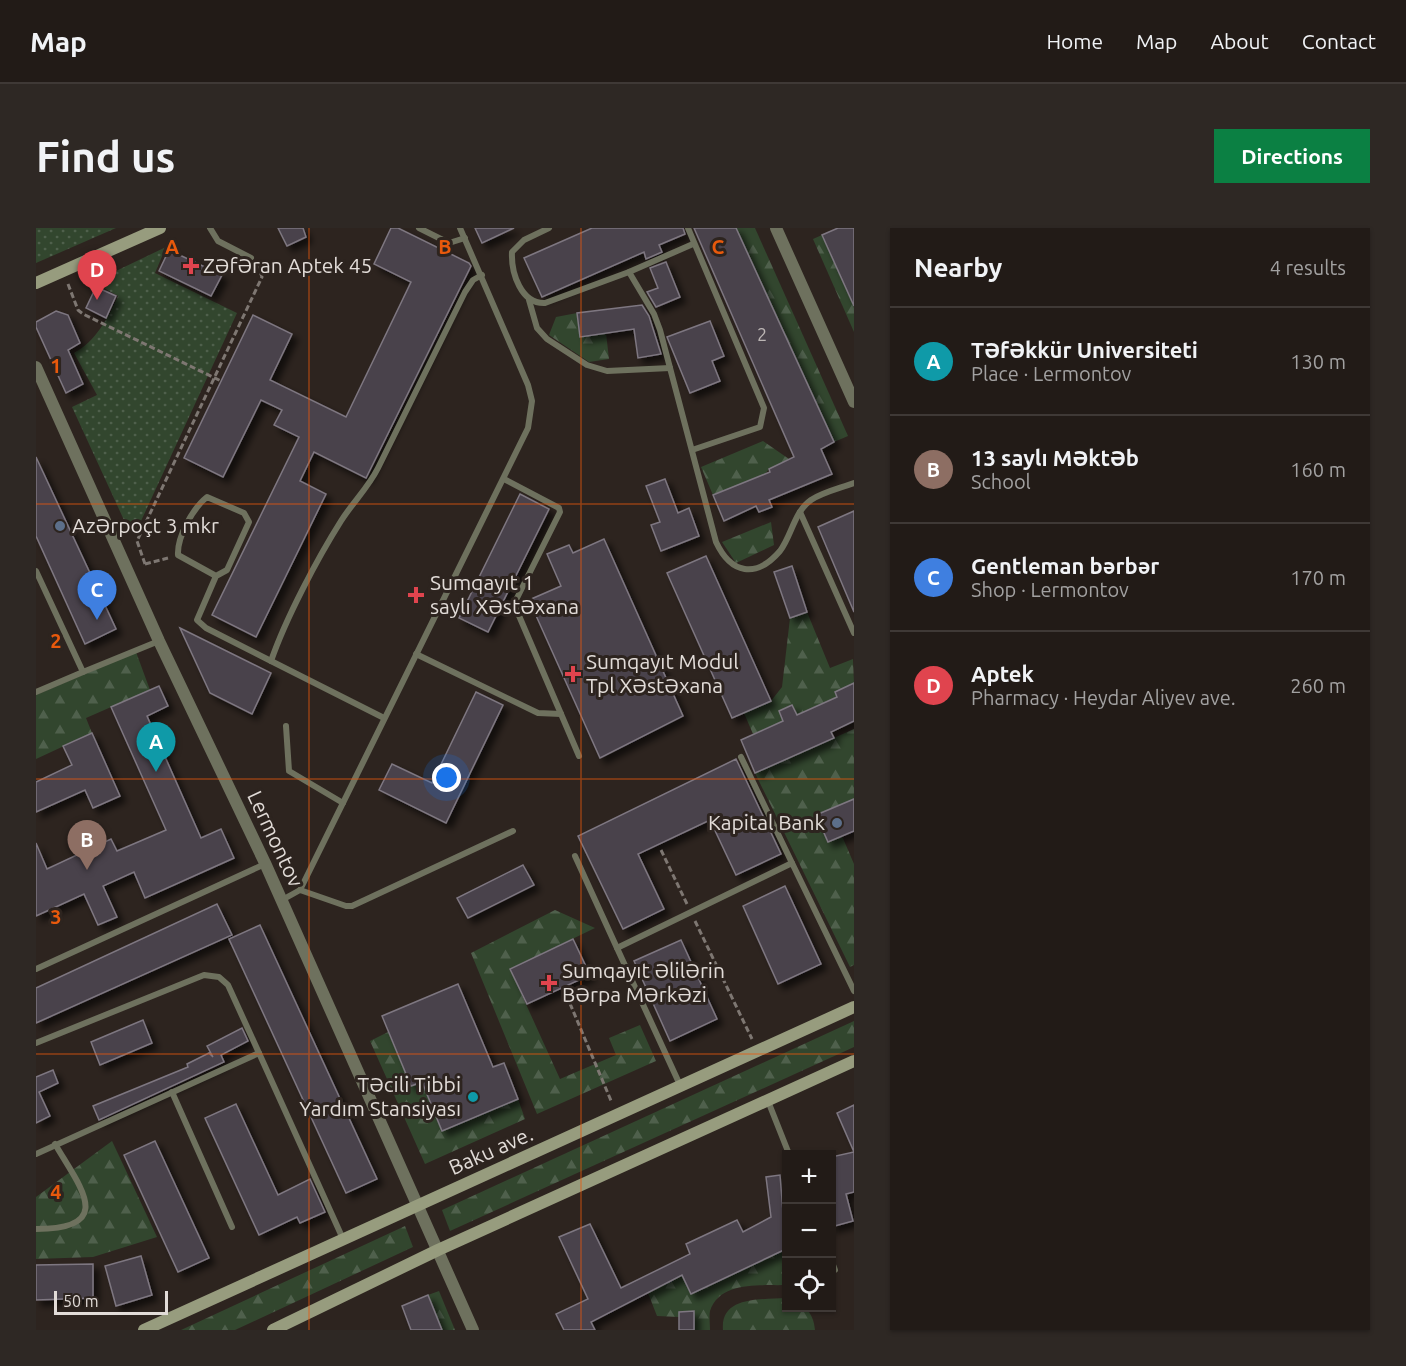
<!DOCTYPE html>
<html lang="en">
<head>
<meta charset="utf-8">
<style>
	:root { --surface:#221b17; --page:#2e2824; --text:#f1f3f6; --muted:#a2a1a1; --line:#3f3936; --accent:#0b8043 }
	body { margin:0; font-family:Ubuntu,sans-serif; background:var(--page); color:var(--text) }
	.controls { position:absolute; right:18px; bottom:18px; display:grid; overflow:hidden; border-radius:0px; box-shadow:0 2px 4px #0004 }
	.controls button { width:54px; height:54px; display:grid; place-items:center; padding:0; border:0; border-bottom:2px solid var(--line); background:var(--surface); color:var(--text); font:30px sans-serif }
	.scale { position:absolute; left:18px; bottom:15px; width:114px; box-sizing:border-box; padding-left:6px; border:3px solid #e2dcd8; border-top:0; font-size:16px; line-height:21px; white-space:nowrap; color:#e2dcd8; -webkit-text-stroke:4px #2d241f; paint-order:stroke }
	.you { position:absolute; left:411px; top:550px; width:21px; height:21px; margin:-15px; border:4px solid #fff; border-radius:50%; background:#1a73e8; box-shadow:0 0 0 9px #1a73e833 }
	.badge { display:grid; place-items:center; width:39px; height:39px; border-radius:50%; background:var(--accent); color:#fff; font-size:20px; font-weight:700 }
	.pin { position:absolute; translate:-50% -50px; filter:drop-shadow(0 2px 3px #0008) }
	.pin::after { content:''; position:absolute; top:32px; width:21px; height:18px; background:inherit; clip-path:polygon(0 0,100% 0,50% 100%) }
	.list { margin:0; padding:0; list-style:none }
	h2 { display:flex; justify-content:space-between; align-items:center; height:78px; margin:0; padding:0 24px; font-size:26px }
	h2 small { font-size:20px; font-weight:400; color:var(--muted) }
	.list li { display:grid; grid-template-columns:39px 1fr auto; gap:18px; align-items:center; box-sizing:border-box; height:108px; padding:0 24px; border-top:2px solid var(--line) }
	.list b { display:block; font-size:22px; white-space:nowrap }
	.list p { margin:0; font-size:20px; white-space:nowrap; color:var(--muted) }
	.list em { font-size:20px; font-style:normal; color:var(--muted) }
	.icon { flex:none; width:33px; height:33px; fill:none; stroke:currentColor; stroke-width:2; stroke-linecap:round; stroke-linejoin:round }
	.map { position:relative; flex:none; width:818px; height:1102px; overflow:hidden; border-radius:0px }
	header { display:flex; align-items:center; gap:36px; box-sizing:border-box; height:84px; padding:0 30px; background:var(--surface); border-bottom:2px solid var(--line) }
	header strong { font-size:28px }
	nav { display:flex; gap:33px; margin-inline-start:auto; font-size:21px }
	.intro { display:flex; align-items:center; justify-content:space-between; box-sizing:border-box; height:144px; padding:0 36px }
	h1 { margin:0; font-size:42px }
	.button { padding:15px 27px; border-radius:0px; background:var(--accent); color:#fff; font-size:21px; font-weight:700 }
	main { display:flex; gap:36px; padding:0 36px }
	aside { flex:1; background:var(--surface); border-radius:0px; box-shadow:0 2px 4px #0004 }
	.map>svg:first-child { display:block }
	.forest { fill:url(#forest-firs) }
	.park { fill:url(#park-dots) }
	.building { fill:#49424b; stroke:#7e7781; stroke-width:1.5; filter:url(#shadow) }
	.lines { fill:none; stroke-linecap:round; stroke-linejoin:round }
	.path { stroke:#7e7772; stroke-width:3; stroke-dasharray:6 3; stroke-linecap:butt }
	.lane { stroke:#6e715e; stroke-width:6 }
	.street { stroke:#6e715e; stroke-width:12 }
	.secondary { stroke:#979c7e; stroke-width:12 }
	.grid { fill:none; stroke:#e8590c; stroke-width:1.5; stroke-opacity:0.55 }
	.health-dot { fill:#e0444e; stroke:#2d241f; stroke-width:2 }
	.service-dot { fill:#5c6f8a; stroke:#2d241f; stroke-width:2 }
	.culture-dot { fill:#0f9aa8; stroke:#2d241f; stroke-width:2 }
	.labels { text-anchor:middle; stroke-width:6; stroke-linejoin:round; paint-order:stroke }
	.number-label { font-size:18px; fill:#bcb6b5 }
	.poi-label { font-size:21px; fill:#e2dcd8; stroke:#2d241f; text-anchor:start }
	.street-label { font-size:21px; fill:#e2dcd8; stroke:#2d241f }
	.grid-label { font-size:20px; text-anchor:middle; font-weight:bold; fill:#e8590c; stroke:#2d241f; stroke-width:6; stroke-linejoin:round; paint-order:stroke }
</style>
</head>
<body>
<header>
<strong>Map</strong>
<nav><a>Home</a><a>Map</a><a>About</a><a>Contact</a></nav>
</header>
<div class="intro"><h1>Find us</h1><a class="button">Directions</a></div>
<main>
<div class="map">
<svg width="818" height="1102" viewBox="0 0 818 1102">
	<defs>
		<pattern id="forest-firs" width="22" height="20" patternUnits="userSpaceOnUse" patternTransform="scale(1.5)"><rect width="22" height="20" fill="#32462e"/><path d="M5 1l3.5 6h-7zM16 11l3.5 6h-7z" fill="#4f604c"/></pattern>
		<pattern id="park-dots" width="8" height="8" patternUnits="userSpaceOnUse" patternTransform="scale(1.5)"><rect width="8" height="8" fill="#32462e"/><path d="M2 2h.1M6 6h.1" fill="none" stroke="#4f604c" stroke-width="1.8" stroke-linecap="round"/></pattern>
		<filter id="shadow"><feDropShadow dx="5.5" dy="5.5" stdDeviation="3" flood-color="#0009"/></filter>
	</defs>
	<rect width="100%" height="100%" fill="#2d241f"/>
	<g class="forest">
		<polygon points="700,0 719,0 812,208 798,214"/>
		<polygon points="786,7 818,78 818,104 777,11"/>
		<polygon points="541,85 544,109 570,105 573,131 553,134 513,107 520,89"/>
		<polygon points="727,213 753,231 733,241 729,246 677,267 665,239"/>
		<polygon points="735,294 738,317 700,335 686,314"/>
		<polygon points="771,384 794,440 817,431 818,455 799,464 801,469 769,483 775,497 767,501 756,477 743,483 747,493 717,506 708,485 735,473 746,459 754,390"/>
		<polygon points="100,424 114,462 50,490 56,505 0,531 0,467"/>
		<polygon points="818,501 818,571 780,587 792,614 806,608 818,636 818,737 814,739 719,545"/>
		<polygon points="519,682 559,700 474,741 524,851 580,827 573,810 604,797 620,833 501,886 435,725"/>
		<polygon points="818,793 818,819 414,1003 406,982"/>
		<polygon points="352,804 375,858 387,853 406,902 482,871 489,891 389,936 334,813"/>
		<polygon points="76,913 121,1009 57,1029 0,1031 0,969"/>
		<polygon points="369,998 377,1019 199,1102 145,1102"/>
		<path d="M750,1021V1057C726,1058 684,1052 674,1083C673,1088 674,1096 674,1102H658V1083L643,1084V1089L621,1088L612,1065L646,1047L655,1066Z"/>
		<polygon points="403,1063 419,1102 406,1102 392,1067"/>
		<path d="M750,1070V1080H769C776,1086 778,1093 779,1102H687C684,1067 727,1072 750,1070Z"/>
	</g>
	<g class="park">
		<polygon points="0,0 80,0 0,35"/>
		<path d="M130,19L119,45L201,85L99,306L93,303L36,179L61,167L38,125C59,114 73,89 82,68L57,54Z"/>
	</g>
	<g class="building">
		<polygon points="242,0 267,0 270,9 251,18"/>
		<polygon points="355,0 362,0 433,35 435,38 330,250 278,224 264,253 290,266 220,409 176,387 263,209 238,197 246,182 225,172 187,249 148,230 217,87 256,106 234,152 310,189 375,54 338,36"/>
		<polygon points="439,0 478,0 446,15"/>
		<polygon points="556,0 647,0 649,6 623,17 626,24 610,31 608,24 506,69 488,30"/>
		<polygon points="658,0 700,0 798,214 785,221 796,246 733,272 736,279 723,284 720,278 688,293 677,267 734,244 733,241 758,229"/>
		<polygon points="802,0 818,0 818,78 786,7"/>
		<polygon points="133,22 186,47 175,68 123,43"/>
		<polygon points="630,34 644,69 620,79 611,64 622,60 614,40"/>
		<polygon points="60,59 80,68 70,90 50,80"/>
		<polygon points="606,77 613,88 625,126 602,130 598,101 544,109 541,85"/>
		<polygon points="20,83 32,87 44,115 32,122 47,156 30,165 0,99 0,94"/>
		<polygon points="674,93 688,128 676,133 684,153 654,165 631,109"/>
		<polygon points="0,229 80,401 49,416 0,308"/>
		<polygon points="629,251 642,285 653,280 663,308 625,323 615,297 624,294 610,258"/>
		<polygon points="484,266 513,281 452,404 423,390"/>
		<polygon points="818,283 818,384 782,299"/>
		<polygon points="568,311 647,488 564,530 493,372 525,358 511,326 533,317 537,325"/>
		<polygon points="670,328 735,473 696,490 631,345"/>
		<polygon points="756,338 771,384 754,390 738,344"/>
		<polygon points="144,400 235,445 216,486 174,465"/>
		<polygon points="818,455 818,493 795,504 798,510 719,545 705,512 747,493 743,483 756,477 761,487 801,469 799,464"/>
		<polygon points="123,458 132,478 111,488 165,610 185,601 198,630 109,670 98,644 67,658 81,689 62,697 48,666 0,688 0,615 11,641 75,611 81,623 130,602 75,479"/>
		<polygon points="440,464 467,477 410,595 343,562 356,536 396,555"/>
		<polygon points="56,505 84,568 57,580 49,562 0,584 0,554 36,537 27,518"/>
		<polygon points="700,531 745,626 700,647 674,592 602,626 628,681 587,701 542,608"/>
		<polygon points="818,571 818,603 792,614 780,587"/>
		<polygon points="487,637 498,657 432,690 421,670"/>
		<polygon points="749,658 785,736 742,756 707,678"/>
		<polygon points="181,676 196,707 0,795 0,760"/>
		<polygon points="224,697 341,951 310,965 193,711"/>
		<polygon points="537,711 554,747 491,776 474,741"/>
		<polygon points="645,712 681,791 634,813 598,733"/>
		<polygon points="422,756 457,839 468,835 482,871 406,903 386,854 375,858 346,788"/>
		<polygon points="107,792 116,815 64,837 55,814"/>
		<polygon points="206,800 212,813 185,827 188,834 63,892 57,878 152,839 151,836 173,825 177,829 171,818"/>
		<polygon points="17,842 22,855 3,864 14,888 0,895 0,849"/>
		<polygon points="200,876 242,967 274,951 289,984 264,995 261,989 223,1007 169,890"/>
		<polygon points="818,877 818,964 810,966 817,993 795,999 795,929 818,924 801,885"/>
		<polygon points="119,913 173,1030 142,1044 88,927"/>
		<polygon points="744,947 750,1021 655,1066 646,1047 555,1094 559,1102 528,1102 520,1086 552,1071 523,1009 554,996 585,1060 654,1026 650,1016 701,992 707,1004 735,989 730,949"/>
		<polygon points="105,1028 116,1067 80,1078 69,1038"/>
		<polygon points="57,1036 57,1070 0,1072 0,1037"/>
		<polygon points="392,1067 406,1102 375,1102 366,1078"/>
		<polygon points="658,1083 658,1102 643,1102 643,1084"/>
	</g>
	<g class="lines">
		<g class="path">
			<polyline points="32,56 42,82 47,86 185,153"/>
			<polyline points="109,336 101,313 226,49 221,36"/>
			<polyline points="109,336 132,330"/>
			<polyline points="625,622 651,676"/>
			<polyline points="659,693 716,811"/>
			<polyline points="527,759 576,875"/>
		</g>
		<g class="lane">
			<polyline points="174,0 182,13 215,30"/>
			<polyline points="383,0 413,15 429,10"/>
			<path d="M513,0L488,12L476,24C475,45 485,76 509,75L593,44L657,16"/>
			<polyline points="652,0 728,180 724,199 656,222"/>
			<path d="M593,44L618,86L624,102L680,314C695,346 720,351 744,323C756,307 758,284 775,272C787,264 805,260 818,255"/>
			<polyline points="493,72 501,100 511,111 551,137 571,143 634,140"/>
			<polyline points="468,251 523,280 524,284 478,376 543,528"/>
			<polyline points="764,284 818,405"/>
			<polyline points="0,343 47,444 123,413"/>
			<path d="M180,348L142,327C141,309 157,280 171,269L208,285L213,294L191,342L180,348L161,392L170,400L235,433"/>
			<polyline points="380,426 502,485 525,486"/>
			<polyline points="0,464 47,444"/>
			<path d="M348,490L235,433C250,390 281,331 305,293C317,274 332,260 342,240L429,64L437,52L446,47"/>
			<polyline points="250,498 253,543 307,575"/>
			<polyline points="705,529 756,635"/>
			<polyline points="539,628 581,720"/>
			<polyline points="264,662 492,200 496,173 492,157 424,0"/>
			<polyline points="246,672 264,662 310,678 316,678 477,603"/>
			<polyline points="0,741 229,636"/>
			<polyline points="0,815 168,747 183,749 192,757 223,825"/>
			<polyline points="644,857 581,720 756,635 818,763"/>
			<polyline points="136,864 196,999"/>
			<polyline points="732,873 753,926"/>
			<polyline points="0,926 223,825 307,1011"/>
			<path d="M0,1001C81,1001 44,959 19,916"/>
			<polyline points="796,1034 799,1042"/>
		</g>
		<g class="street">
			<polyline points="740,0 818,174"/>
			<polyline points="0,139 123,413 229,635 437,1102"/>
		</g>
		<g class="secondary">
			<polyline points="0,55 124,0"/>
			<polyline points="108,1102 818,779"/>
			<polyline points="237,1102 402,1022 818,833"/>
		</g>
	</g>
	<path class="grid" d="M273,0V1102M545,0V1102M0,276H818M0,551H818M0,826H818"/>
	<g class="health-dot">
		<path d="M152 29h6v6h6v6h-6v6h-6v-6h-6v-6h6z"/>
		<path d="M377 358h6v6h6v6h-6v6h-6v-6h-6v-6h6z"/>
		<path d="M534 437h6v6h6v6h-6v6h-6v-6h-6v-6h6z"/>
		<path d="M510 746h6v6h6v6h-6v6h-6v-6h-6v-6h6z"/>
	</g>
	<g class="service-dot">
		<circle cx="24" cy="298" r="6"/>
		<circle cx="801" cy="595" r="6"/>
	</g>
	<circle class="culture-dot" cx="437" cy="869" r="6"/>
	<g class="labels">
		<g class="number-label">
			<text x="726" y="113">2</text>
		</g>
		<g class="poi-label">
			<text x="167" y="45">Zəfəran Aptek 45</text>
			<text x="36" y="305">Azərpoçt 3 mkr</text>
			<text x="394" y="362">Sumqayıt 1<tspan x="394" dy="24">saylı Xəstəxana</tspan></text>
			<text x="550" y="441">Sumqayıt Modul<tspan x="550" dy="24">Tpl Xəstəxana</tspan></text>
			<text x="789" y="602" text-anchor="end">Kapital Bank</text>
			<text x="526" y="750">Sumqayıt Əlilərin<tspan x="526" dy="24">Bərpa Mərkəzi</tspan></text>
			<text x="425" y="864" text-anchor="end">Təcili Tibbi<tspan x="425" dy="24">Yardım Stansiyası</tspan></text>
		</g>
		<g class="street-label">
			<text transform="translate(239 611) rotate(65)" y="7">Lermontov</text>
			<text transform="translate(455 923) rotate(-24)" y="7">Baku ave.</text>
		</g>
	</g>
	<g class="grid-label">
		<text x="136" y="26">A</text>
		<text x="409" y="26">B</text>
		<text x="682" y="26">C</text>
		<text x="20" y="145">1</text>
		<text x="20" y="420">2</text>
		<text x="20" y="696">3</text>
		<text x="20" y="971">4</text>
	</g>
</svg>
<div class="controls">
<button>+</button>
<button>−</button>
<button><svg class="icon" aria-label="locate" viewBox="0 0 24 24"><circle cx="12" cy="12" r="6"/><path d="M12 2v4M12 18v4M2 12h4M18 12h4"/></svg></button>
</div>
<div class="scale">50 m</div>
<div class="you"></div>
<div class="pin badge" style="left:120px;top:544px;background:#0f9aa8">A</div>
<div class="pin badge" style="left:51px;top:642px;background:#8d6e63">B</div>
<div class="pin badge" style="left:61px;top:392px;background:#3f7fe0">C</div>
<div class="pin badge" style="left:61px;top:72px;background:#e0444e">D</div>
</div>
<aside>
<h2>Nearby<small>4 results</small></h2>
<ul class="list">
<li><span class="badge" style="background:#0f9aa8">A</span><div><b>Təfəkkür Universiteti</b><p>Place · Lermontov</p></div><em>130 m</em></li>
<li><span class="badge" style="background:#8d6e63">B</span><div><b>13 saylı Məktəb</b><p>School</p></div><em>160 m</em></li>
<li><span class="badge" style="background:#3f7fe0">C</span><div><b>Gentleman bәrbәr</b><p>Shop · Lermontov</p></div><em>170 m</em></li>
<li><span class="badge" style="background:#e0444e">D</span><div><b>Aptek</b><p>Pharmacy · Heydar Aliyev ave.</p></div><em>260 m</em></li>
</ul>
</aside>
</main>
</body>
</html>
